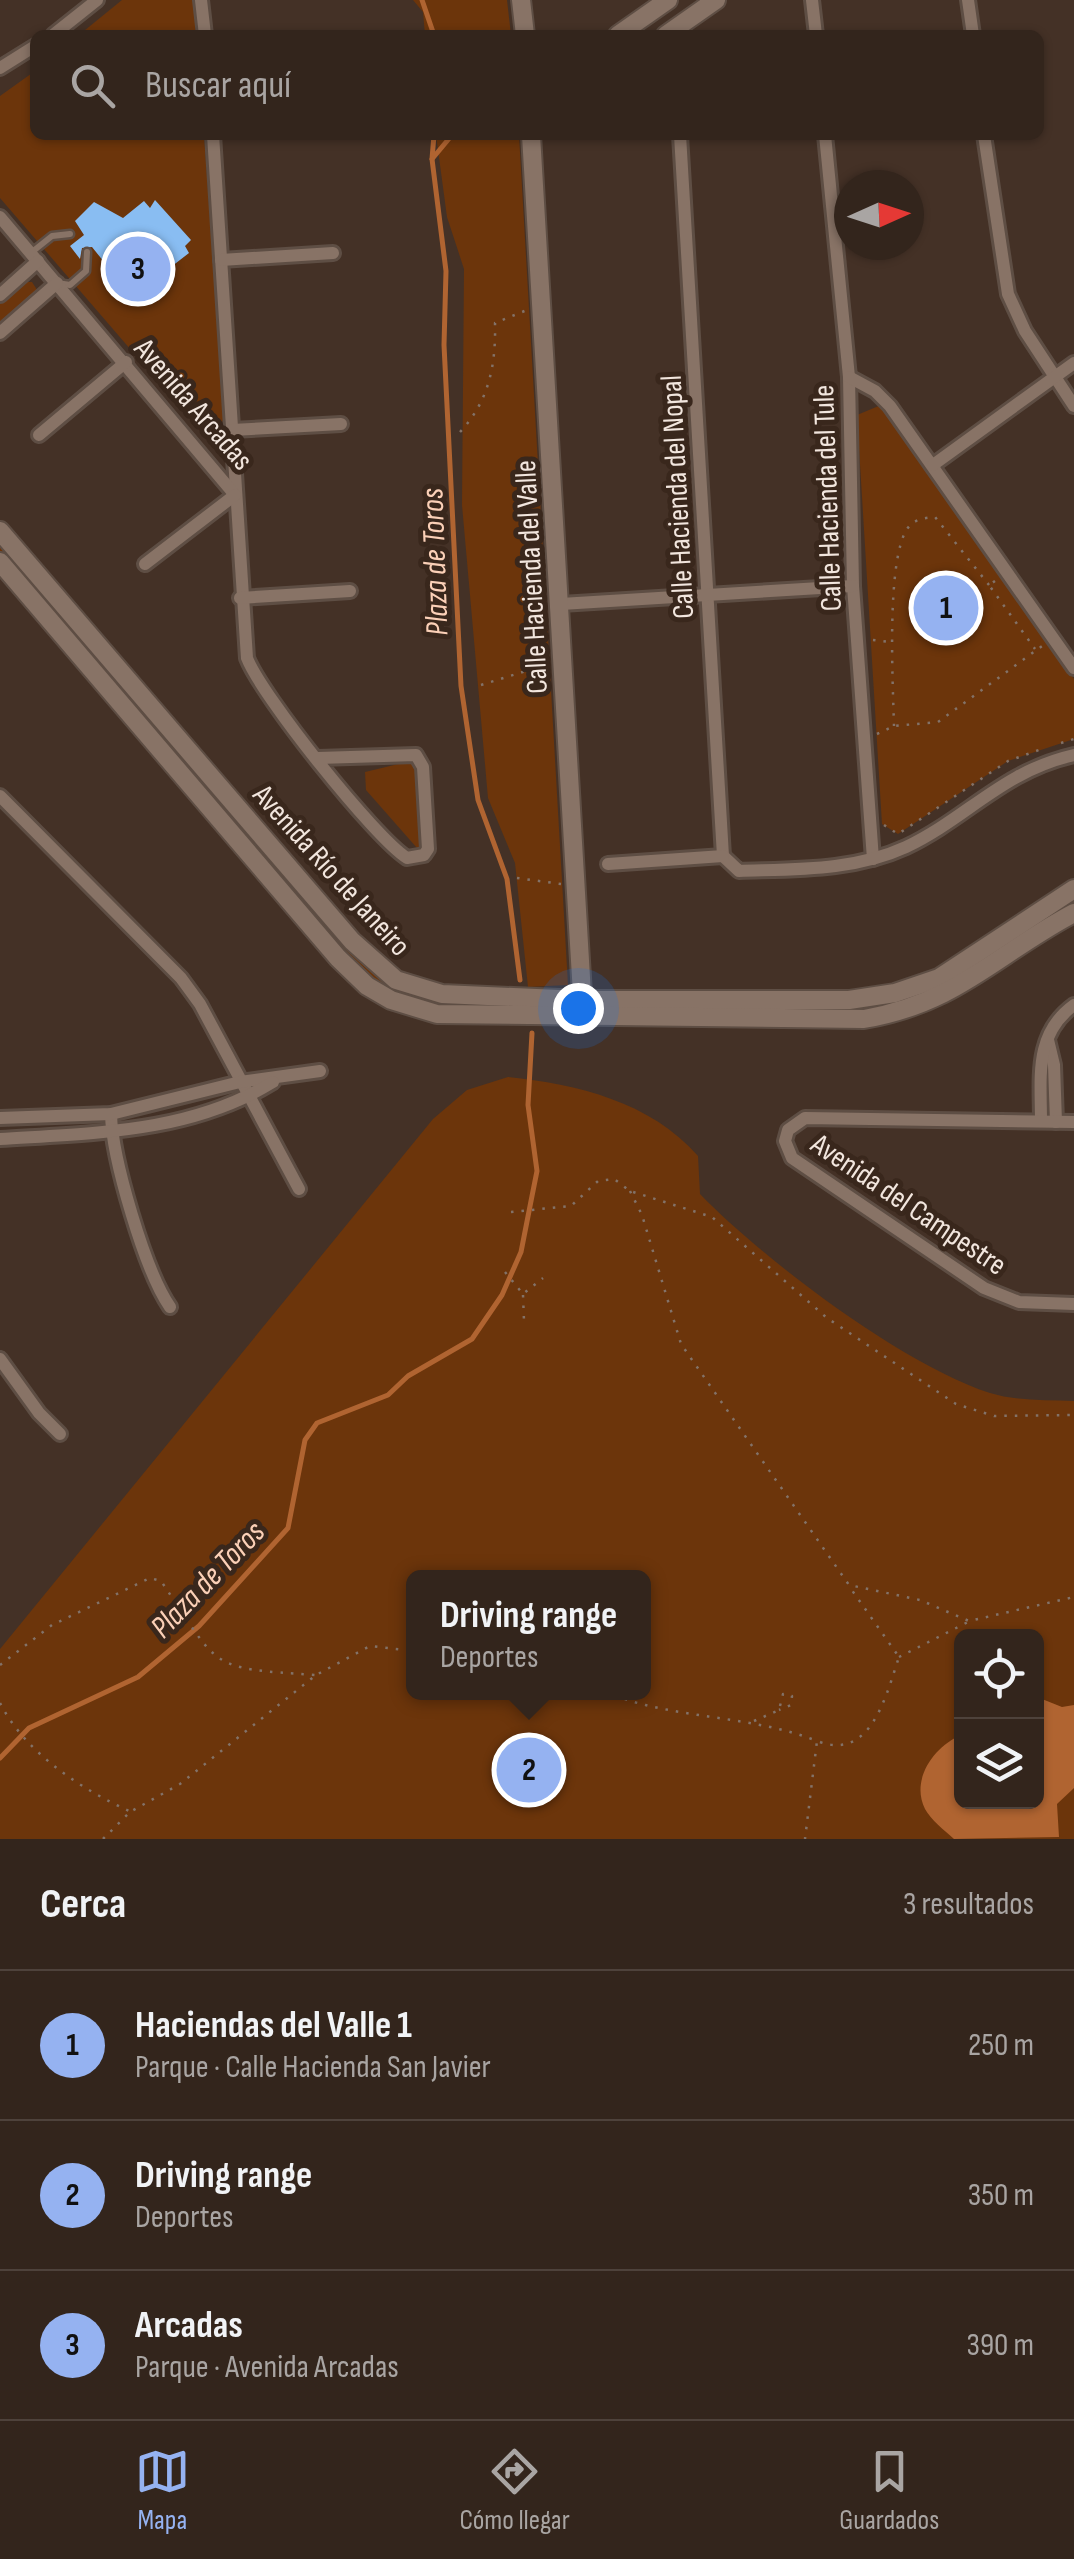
<!DOCTYPE html>
<html lang="es">
<head>
<meta charset="utf-8">
<style>
	:root { --surface:#33251c; --page:#3b2d25; --text:#f1f3f6; --muted:#a9a5a3; --line:#4e423b; --accent:#95b2f1 }
	body { margin:0; font-family:"Sofia Sans Condensed",sans-serif; background:var(--page); color:var(--text) }
	.controls { position:absolute; right:30px; bottom:30px; display:grid; overflow:hidden; border-radius:15px; box-shadow:0 2px 8px #0004 }
	.controls button { width:90px; height:90px; display:grid; place-items:center; padding:0; border:0; border-bottom:2px solid var(--line); background:var(--surface); color:var(--text); font:50px sans-serif }
	.compass { position:absolute; left:834px; top:170px; width:90px; height:90px; border-radius:50%; background:var(--surface); box-shadow:0 2px 8px #0004; rotate:87deg }
	.you { position:absolute; left:578px; top:1008px; width:35px; height:35px; margin:-25px; border:8px solid #fff; border-radius:50%; background:#1a73e8; box-shadow:0 0 0 15px #1a73e833 }
	.badge { display:grid; place-items:center; width:65px; height:65px; border-radius:50%; background:var(--accent); color:#111; font-size:32px; font-weight:700 }
	.pin { position:absolute; translate:-50% -50%; border:5px solid #fff; box-shadow:0 2px 10px #0006 }
	.popup { position:absolute; left:406px; top:1570px; width:245px; height:130px; box-sizing:border-box; display:grid; place-content:center; border-radius:15px; background:var(--surface); filter:drop-shadow(0 2px 8px #0005); font-size:32px; white-space:nowrap; color:var(--muted) }
	.popup b { font-size:38px; color:var(--text) }
	.popup::after { content:''; position:absolute; left:50%; top:100%; margin-left:-20px; border:20px solid transparent; border-top-color:var(--surface) }
	.list { margin:0; padding:0; list-style:none }
	h2 { display:flex; justify-content:space-between; align-items:center; height:130px; margin:0; padding:0 40px; font-size:42px }
	h2 small { font-size:32px; font-weight:400; color:var(--muted) }
	.list li { display:grid; grid-template-columns:65px 1fr auto; gap:30px; align-items:center; box-sizing:border-box; height:150px; padding:0 40px; border-top:2px solid var(--line) }
	.list b { display:block; font-size:38px; white-space:nowrap }
	.list p { margin:0; font-size:32px; white-space:nowrap; color:var(--muted) }
	.list em { font-size:32px; font-style:normal; color:var(--muted) }
	.icon { flex:none; width:55px; height:55px; fill:none; stroke:currentColor; stroke-width:2; stroke-linecap:round; stroke-linejoin:round }
	.map { position:relative; flex:none; width:1074px; height:1839px; overflow:hidden }
	.search { position:absolute; background:var(--surface); box-shadow:0 2px 8px #0004; left:30px; right:30px; top:30px; height:110px; display:flex; align-items:center; gap:25px; box-sizing:border-box; padding:0 35px; border-radius:15px; color:var(--muted); font-size:38px }
	.sheet { height:580px; background:var(--surface) }
	nav { display:flex; justify-content:space-around; align-items:center; box-sizing:border-box; height:140px; border-top:2px solid var(--line); background:var(--surface); font-size:28px; color:var(--muted) }
	nav a { display:grid; justify-items:center; gap:5px }
	nav .on { color:var(--accent) }
	.map>svg:first-child { display:block }
	.green { fill:#6c350b; fill-rule:evenodd }
	.water { fill:#b06431 }
	.lines { fill:none; stroke-linecap:round; stroke-linejoin:round }
	.stream { stroke:#b06431; stroke-width:5 }
	.building { fill:#89bdf2 }
	.lane-casing { stroke:#5e4e44; stroke-width:11 }
	.street-casing { stroke:#5e4e44; stroke-width:18 }
	.secondary-casing { stroke:#5e4e44; stroke-width:22 }
	.path { stroke:#837268; stroke-width:2.5; stroke-dasharray:2.5 8; stroke-linecap:butt }
	.lane { stroke:#887366; stroke-width:6 }
	.street { stroke:#887366; stroke-width:12 }
	.secondary { stroke:#887366; stroke-width:18 }
	.labels { text-anchor:middle; stroke-width:10; stroke-linejoin:round; paint-order:stroke }
	.street-label { font-size:30px; fill:#f2e6de; stroke:#39271c }
	.water-label { font-size:32px; font-style:italic; fill:#fbd0b7; stroke:#39271c }
</style>
</head>
<body>
<div class="map">
<svg width="1074" height="1839" viewBox="0 0 1074 1839">
	<rect width="100%" height="100%" fill="#443126"/>
	<g class="green">
		<polygon points="122,0 194,0 196,35 79,35"/>
		<polygon points="413,0 507,0 511,35 425,35 423,12"/>
		<polygon points="35,71 35,135 204,135 224,417 218,433 206,437 0,198 0,96"/>
		<polygon points="436,135 519,135 568,985 528,987 515,863 488,798 462,505 464,269 447,217"/>
		<polygon points="24,282 32,282 39,293 0,331 0,304"/>
		<polygon points="881,405 1074,679 1074,739 1008,761 898,834 882,824 857,415"/>
		<polygon points="0,541 383,978 572,1010 425,1004 373,981 222,813 0,553"/>
		<polygon points="411,761 426,775 434,831 428,844 417,848 366,790 365,772"/>
		<path d="M508,1077C577,1084 651,1102 698,1156L700,1194C764,1260 903,1365 990,1393C1016,1401 1046,1400 1074,1401V1839H0V1649L433,1119L467,1090ZM414,1578H644V1692H414ZM962,1636H1036V1802H962Z"/>
	</g>
	<path class="water" d="M1037,1697L1062,1707L1074,1705V1788L1057,1804L1059,1837L954,1839C944,1830 931,1820 925,1809C910,1779 935,1746 961,1735L962,1802H1036Z"/>
	<g class="lines">
		<g class="stream">
			<polyline points="422,0 434,35"/>
			<polyline points="434,135 432,159 446,271 444,345 461,686 478,800 507,879 520,980"/>
			<polyline points="432,159 452,135"/>
			<polyline points="0,1758 29,1728 138,1677 199,1626 288,1528 305,1440 317,1423 388,1395 408,1376 472,1339 502,1295 521,1252 532,1196 537,1171 528,1105 532,1033"/>
		</g>
	</g>
	<polygon class="building" points="155,200 191,240 185,246 189,253 158,277 162,281 137,303 92,247 82,248 80,259 70,246 84,235 75,221 94,202 123,218 144,201 150,208"/>
	<g class="lines">
		<defs>
			<g id="lane">
				<polyline points="32,252 52,236 70,234"/>
				<polyline points="57,283 70,285 86,271 87,252"/>
			</g>
			<g id="street">
				<polyline points="201,0 205,35"/>
				<polyline points="812,0 816,35"/>
				<polyline points="968,0 973,35"/>
				<polyline points="53,35 97,0"/>
				<polyline points="0,68 35,46"/>
				<path d="M213,135L247,658C261,695 375,838 407,858L424,855L428,849L423,767L416,755L318,758"/>
				<polyline points="680,135 723,856"/>
				<polyline points="825,135 849,377 853,586 873,859"/>
				<polyline points="984,135 1008,294 1025,331 1074,406"/>
				<polyline points="0,217 235,495"/>
				<polyline points="221,260 333,253"/>
				<polyline points="0,295 38,261"/>
				<polyline points="0,333 57,283"/>
				<polyline points="849,377 875,391 890,406 1074,668"/>
				<polyline points="232,430 341,424"/>
				<polyline points="39,435 126,362"/>
				<polyline points="933,465 1074,363"/>
				<polyline points="145,564 235,495"/>
				<polyline points="240,598 350,591"/>
				<polyline points="561,604 853,586"/>
				<polyline points="0,796 181,978 200,1004 299,1189"/>
				<path d="M723,856L739,871C795,869 854,871 906,847C967,818 1003,771 1074,755"/>
				<polyline points="608,864 723,856"/>
				<polyline points="1048,1040 1054,1065 1056,1122"/>
				<path d="M111,1114C112,1158 145,1271 170,1307"/>
				<polyline points="0,1118 111,1114 240,1082 320,1071"/>
				<path d="M1041,1121C1041,1077 1034,1034 1074,1005"/>
				<polyline points="1074,1122 805,1118 788,1130 785,1141 792,1158 984,1288 1019,1302 1074,1304"/>
				<path d="M0,1139C94,1133 190,1133 273,1082"/>
				<polyline points="0,1359 39,1413 60,1434"/>
			</g>
			<g id="secondary">
				<polyline points="521,0 525,35"/>
				<polyline points="618,35 668,0"/>
				<polyline points="666,35 716,0"/>
				<polyline points="531,135 583,1011"/>
				<polyline points="0,531 352,941 396,980 442,994 583,1000 849,1000 895,993 939,978 1074,889"/>
				<path d="M0,562L338,958L367,986L391,1000L437,1014L864,1019C958,1003 996,954 1074,913"/>
			</g>
		</defs>
		<use href="#lane" class="lane-casing"/>
		<use href="#street" class="street-casing"/>
		<use href="#secondary" class="secondary-casing"/>
		<g class="path">
			<path d="M460,432C489,401 496,365 495,323L527,310"/>
			<polyline points="995,581 989,585 1035,649"/>
			<polyline points="873,640 890,642"/>
			<polyline points="481,685 548,664"/>
			<path d="M894,726C893,685 886,562 907,529C914,519 924,518 935,517L989,585"/>
			<polyline points="877,734 894,726 938,722 1042,646"/>
			<polyline points="1061,743 1074,739"/>
			<polyline points="884,825 898,834 1008,761 1039,750"/>
			<polyline points="517,878 561,884"/>
			<polyline points="630,1191 642,1215 681,1344 849,1585 920,1600 969,1621 1074,1597"/>
			<polyline points="511,1212 571,1206 598,1181 614,1179 630,1191 712,1217 827,1318 956,1404 994,1416 1074,1415"/>
			<polyline points="505,1272 523,1294 543,1278"/>
			<polyline points="523,1295 524,1321"/>
			<polyline points="899,1657 968,1622"/>
			<path d="M0,1665L52,1625L150,1578L161,1581C221,1669 206,1668 316,1675"/>
			<path d="M605,1692C673,1720 749,1714 817,1741L805,1839"/>
			<path d="M0,1703C25,1752 79,1788 129,1811"/>
			<polyline points="754,1721 779,1710 783,1694 792,1696 791,1705 779,1710"/>
			<path d="M820,1742C871,1760 886,1696 899,1657L849,1586"/>
			<polyline points="103,1839 130,1812 180,1784 316,1675 370,1646 414,1651"/>
		</g>
		<use href="#lane" class="lane"/>
		<use href="#street" class="street"/>
		<use href="#secondary" class="secondary"/>
	</g>
	<g class="labels">
		<g class="street-label">
			<text transform="translate(194 404) rotate(49)" y="10">Avenida Arcadas</text>
			<text transform="translate(677 497) rotate(-93)" y="10">Calle Hacienda del Nopal</text>
			<text transform="translate(827 498) rotate(-92)" y="10">Calle Hacienda del Tule</text>
			<text transform="translate(531 577) rotate(-93)" y="10">Calle Hacienda del Valle</text>
			<text transform="translate(332 870) rotate(48)" y="10">Avenida Río de Janeiro</text>
			<text transform="translate(909 1204) rotate(34)" y="10">Avenida del Campestre</text>
		</g>
		<g class="water-label">
			<text transform="translate(434 562) rotate(-92)" y="11">Plaza de Toros</text>
			<text transform="translate(207 1579) rotate(-46)" y="11">Plaza de Toros</text>
		</g>
	</g>
</svg>
<div class="controls">
<button><svg class="icon" aria-label="locate" viewBox="0 0 24 24"><circle cx="12" cy="12" r="6"/><path d="M12 2v4M12 18v4M2 12h4M18 12h4"/></svg></button>
<button><svg class="icon" aria-label="layers" viewBox="0 0 24 24"><path d="M12 4l9 5-9 5-9-5zM3 14l9 5 9-5"/></svg></button>
</div>
<svg class="compass" viewBox="-18 -18 36 36"><path d="M0-13l5 13h-10z" fill="#e53935"/><path d="M0 13l5-13h-10z" fill="#a9a5a3"/></svg>
<div class="you"></div>
<div class="pin badge" style="left:946px;top:608px">1</div>
<div class="pin badge" style="left:529px;top:1770px">2</div>
<div class="popup"><b>Driving range</b>Deportes</div>
<div class="pin badge" style="left:138px;top:269px">3</div>
<div class="search"><svg class="icon" aria-label="search" viewBox="0 0 24 24"><circle cx="10" cy="10" r="6"/><path d="M15 15l6 6"/></svg>Buscar aquí</div>
</div>
<section class="sheet">
<h2>Cerca<small>3 resultados</small></h2>
<ul class="list">
<li><span class="badge">1</span><div><b>Haciendas del Valle 1</b><p>Parque · Calle Hacienda San Javier</p></div><em>250 m</em></li>
<li><span class="badge">2</span><div><b>Driving range</b><p>Deportes</p></div><em>350 m</em></li>
<li><span class="badge">3</span><div><b>Arcadas</b><p>Parque · Avenida Arcadas</p></div><em>390 m</em></li>
</ul>
</section>
<nav>
<a class="on"><svg class="icon" aria-label="map" viewBox="0 0 24 24"><path d="M3 6l6-2 6 2 6-2v14l-6 2-6-2-6 2zM9 4v14M15 6v14"/></svg>Mapa</a>
<a><svg class="icon" aria-label="directions" viewBox="0 0 24 24"><path d="M12 3l9 9-9 9-9-9zM9 14v-3h6M13 9l2 2-2 2"/></svg>Cómo llegar</a>
<a><svg class="icon" aria-label="saved" viewBox="0 0 24 24"><path d="M7 4h10v16l-5-4-5 4z"/></svg>Guardados</a>
</nav>
</body>
</html>
